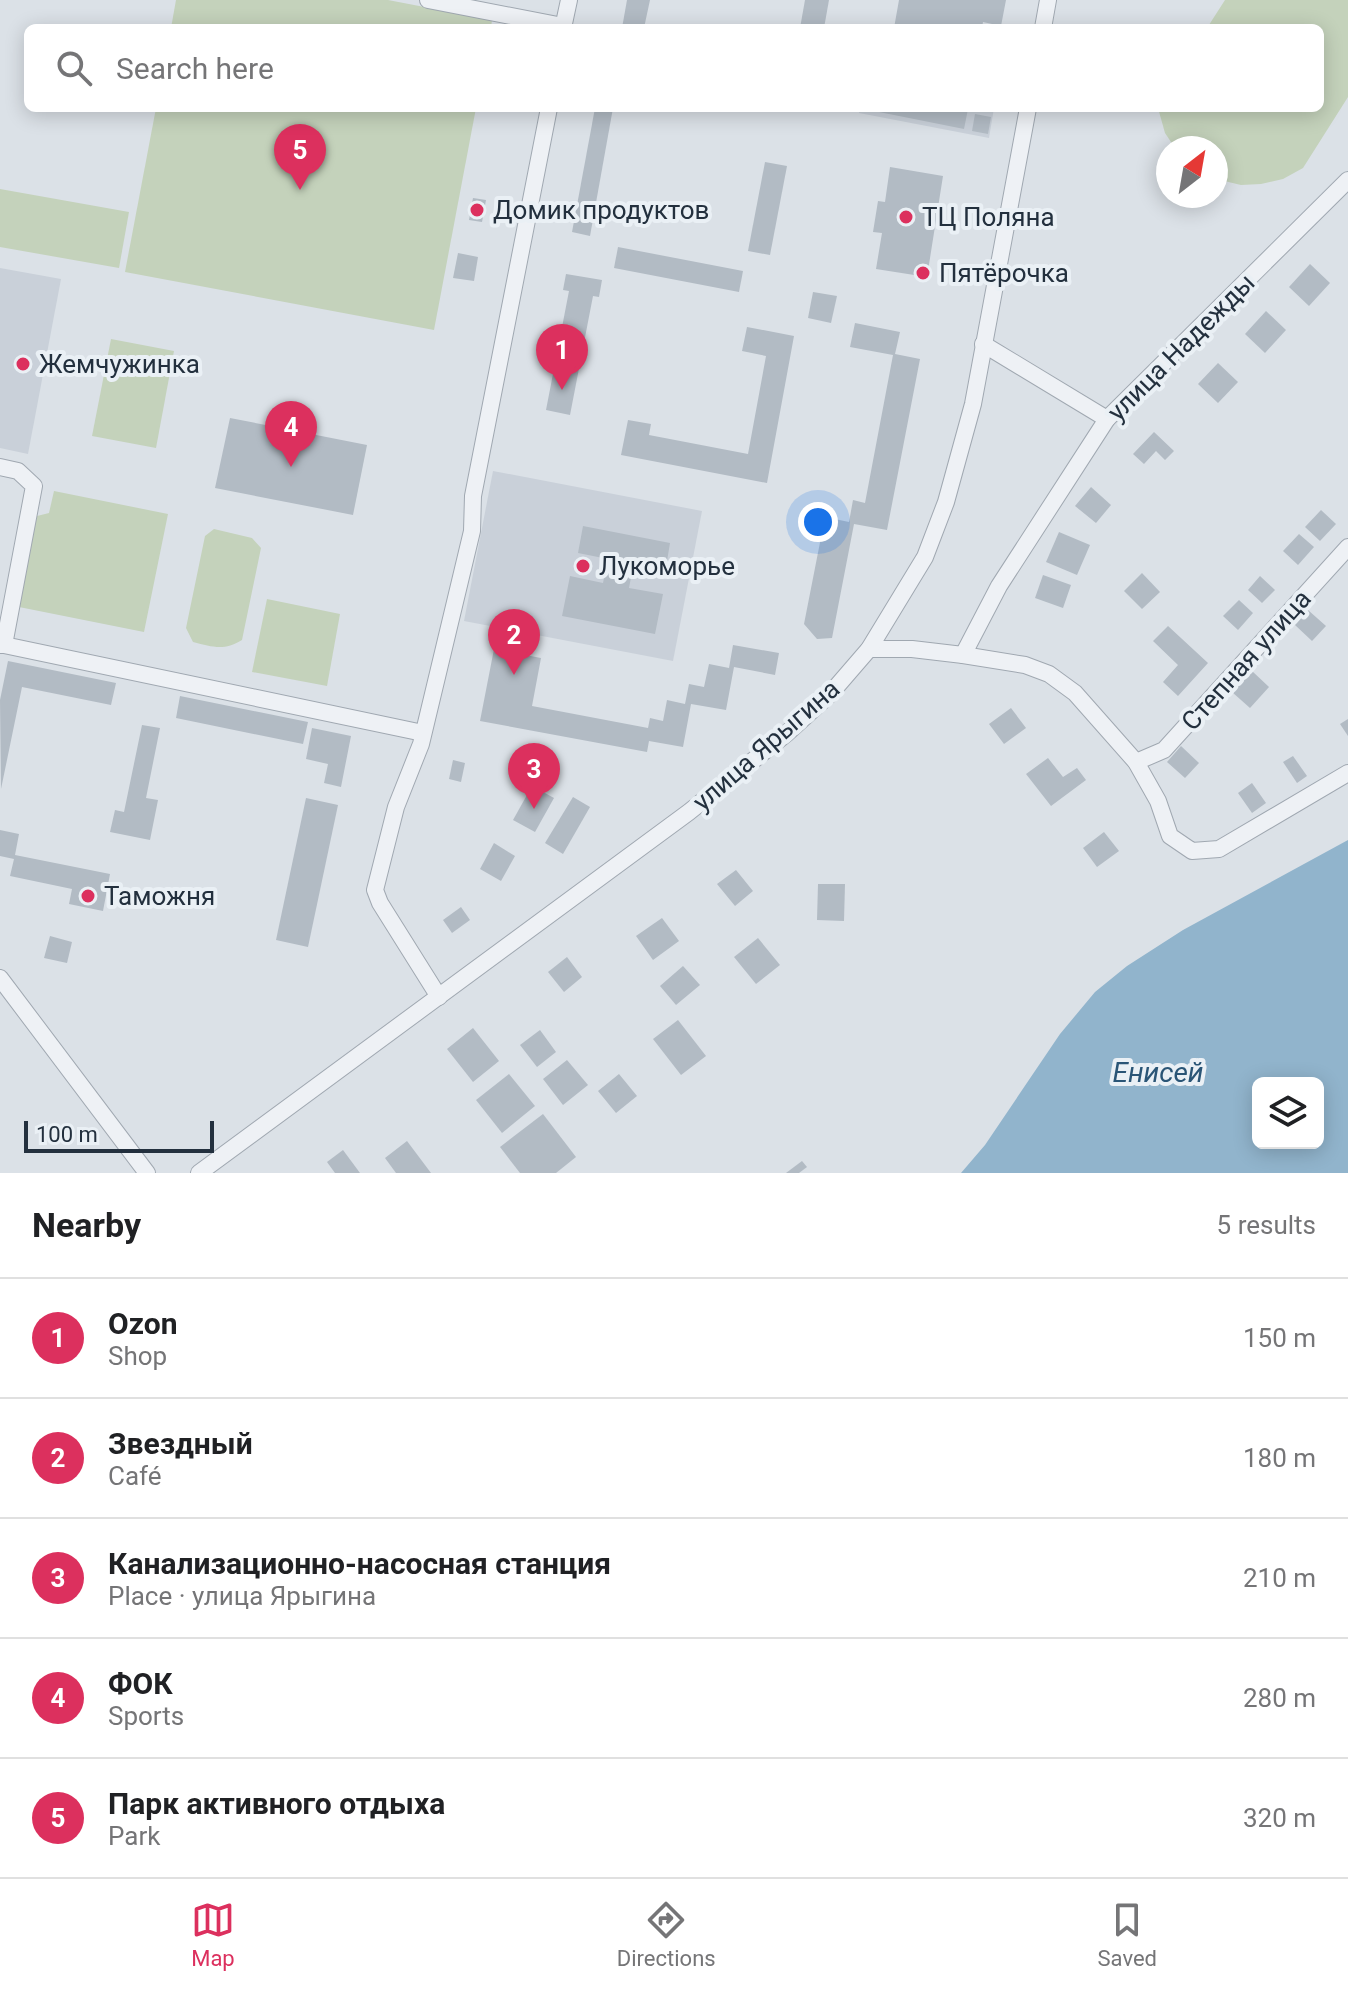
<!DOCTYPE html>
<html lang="en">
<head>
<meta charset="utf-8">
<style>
	:root { --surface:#fff; --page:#f2f2f2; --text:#202124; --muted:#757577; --line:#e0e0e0; --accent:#dc305e }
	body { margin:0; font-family:Roboto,sans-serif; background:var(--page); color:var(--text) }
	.controls { position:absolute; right:24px; bottom:24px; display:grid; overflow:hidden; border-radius:12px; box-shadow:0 4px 20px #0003 }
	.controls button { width:72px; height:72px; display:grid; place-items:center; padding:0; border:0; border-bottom:2px solid var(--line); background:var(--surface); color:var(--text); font:40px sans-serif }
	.compass { position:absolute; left:1156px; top:136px; width:72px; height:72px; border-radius:50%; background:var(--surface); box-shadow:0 4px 20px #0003; rotate:31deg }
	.scale { position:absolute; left:24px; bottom:20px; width:190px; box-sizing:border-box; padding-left:8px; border:4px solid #23303e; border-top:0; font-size:22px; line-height:28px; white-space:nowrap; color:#23303e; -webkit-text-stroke:6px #eaf0f5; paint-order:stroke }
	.you { position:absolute; left:818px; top:522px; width:28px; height:28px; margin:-20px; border:6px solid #fff; border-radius:50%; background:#1a73e8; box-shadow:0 0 0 12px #1a73e833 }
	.badge { display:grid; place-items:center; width:52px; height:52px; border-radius:50%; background:var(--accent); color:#fff; font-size:26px; font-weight:700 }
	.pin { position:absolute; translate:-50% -66px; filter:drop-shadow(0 2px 4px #0008) }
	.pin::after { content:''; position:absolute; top:42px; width:28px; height:24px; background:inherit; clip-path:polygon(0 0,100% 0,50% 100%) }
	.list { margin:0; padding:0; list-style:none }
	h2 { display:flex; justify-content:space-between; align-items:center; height:104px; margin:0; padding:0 32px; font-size:34px }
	h2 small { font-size:26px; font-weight:400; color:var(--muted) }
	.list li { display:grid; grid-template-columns:52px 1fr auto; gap:24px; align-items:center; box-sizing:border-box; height:120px; padding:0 32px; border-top:2px solid var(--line) }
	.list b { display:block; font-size:30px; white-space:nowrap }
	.list p { margin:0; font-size:26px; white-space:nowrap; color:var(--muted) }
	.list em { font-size:26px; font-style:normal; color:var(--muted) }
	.icon { flex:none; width:44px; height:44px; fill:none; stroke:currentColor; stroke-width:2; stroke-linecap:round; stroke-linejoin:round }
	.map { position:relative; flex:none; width:1348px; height:1173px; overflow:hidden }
	.search { position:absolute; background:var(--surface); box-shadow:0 4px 20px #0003; left:24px; right:24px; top:24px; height:88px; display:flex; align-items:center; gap:20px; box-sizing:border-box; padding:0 28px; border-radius:12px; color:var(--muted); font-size:30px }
	.sheet { height:704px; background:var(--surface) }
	nav { display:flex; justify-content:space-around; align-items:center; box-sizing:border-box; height:112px; border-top:2px solid var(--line); background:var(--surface); font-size:22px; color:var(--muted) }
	nav a { display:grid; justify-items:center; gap:4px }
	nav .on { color:var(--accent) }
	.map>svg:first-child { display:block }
	.built { fill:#c9d0d9 }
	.green { fill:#c4d2bb }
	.water { fill:#91b4cc; fill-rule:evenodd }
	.building { fill:#b2bbc4 }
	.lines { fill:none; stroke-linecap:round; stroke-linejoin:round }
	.minor-casing { stroke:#a0a8b1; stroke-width:18 }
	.minor { stroke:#eef1f5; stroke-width:16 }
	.poi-dot { fill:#dc305e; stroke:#eaf0f5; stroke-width:3 }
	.labels { text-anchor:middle; stroke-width:8; stroke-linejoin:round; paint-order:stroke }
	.poi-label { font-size:26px; fill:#23303e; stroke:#eaf0f5; text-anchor:start }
	.street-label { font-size:26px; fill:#23303e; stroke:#eaf0f5 }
	.water-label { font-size:28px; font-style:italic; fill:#2a5576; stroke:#eaf0f5 }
</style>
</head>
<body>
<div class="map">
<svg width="1348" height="1173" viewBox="0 0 1348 1173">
	<rect width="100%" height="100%" fill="#dbe1e7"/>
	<g class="built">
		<polygon points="860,108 994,108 989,138 859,113"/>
		<polygon points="0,268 61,279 28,454 0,448"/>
		<polygon points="493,471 702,511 673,661 464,621"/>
	</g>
	<g class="green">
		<polygon points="176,0 388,0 492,20 491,28 171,28"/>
		<polygon points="1225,0 1348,0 1348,97 1303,168 1283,179 1261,184 1241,185 1216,179 1216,148 1175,148 1165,133 1158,108 1320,108 1320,28 1207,28"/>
		<polygon points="156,108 476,108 434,330 125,272"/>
		<polygon points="0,189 129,212 119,268 0,247"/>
		<polygon points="111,339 174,351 156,448 92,436"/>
		<polygon points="54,491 168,514 144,632 19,607 37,516 49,513"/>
		<path d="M214,529L252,538L261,548L242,640C224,651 213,647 193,642L186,628L205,536Z"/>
		<polygon points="267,599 340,614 327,686 252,672"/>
	</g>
	<path class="water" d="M1348,840V1173H961L985,1145L1060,1034L1095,992L1127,966L1183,930ZM1258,1083H1318V1143H1258Z"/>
	<g class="building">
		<polygon points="627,0 650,0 644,28 622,28"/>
		<polygon points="805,0 829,0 824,28 800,28"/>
		<polygon points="899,0 1006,0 1001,26 983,22 982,28 894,28"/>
		<polygon points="595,108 613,108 590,236 572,232"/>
		<polygon points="859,108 965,108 968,109 964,129"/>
		<polygon points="975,114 991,117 988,134 972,131"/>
		<polygon points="765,162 787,166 770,255 748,251"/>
		<polygon points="890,167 943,176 927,277 876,269 882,233 873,232 878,201 885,202"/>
		<polygon points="473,198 486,200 482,222 469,220"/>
		<polygon points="618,247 743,271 739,292 614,268"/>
		<polygon points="458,253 478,257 474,281 453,278"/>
		<polygon points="1310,264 1330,283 1309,306 1289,287"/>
		<polygon points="566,274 602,280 599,297 593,296 570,415 546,410 569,291 563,290"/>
		<polygon points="813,292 837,296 831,323 808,318"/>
		<polygon points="1266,311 1286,330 1265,353 1245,334"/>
		<polygon points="855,323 900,332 895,354 920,359 887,530 854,524 832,638 817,639 804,624 825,517 849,522 853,500 865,503 893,355 850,347"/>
		<polygon points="747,327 794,336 767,483 621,455 628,420 651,424 649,435 748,454 766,356 742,351"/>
		<polygon points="1218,363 1238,382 1218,403 1198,384"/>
		<polygon points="230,418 367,445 353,515 215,488"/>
		<polygon points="1154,432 1174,451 1165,460 1156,451 1144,464 1133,454"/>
		<polygon points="1091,487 1111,505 1096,523 1075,506"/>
		<polygon points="1321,510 1336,524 1320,541 1305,527"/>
		<polygon points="583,526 670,543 666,567 634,562 629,588 663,594 655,634 562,616 570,576 603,583 608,559 578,553"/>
		<polygon points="1059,532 1090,545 1077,575 1046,562"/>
		<polygon points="1299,534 1314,547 1298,565 1283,551"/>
		<polygon points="1142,573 1160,592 1142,609 1124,591"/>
		<polygon points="1043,575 1071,585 1063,608 1035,598"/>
		<polygon points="1260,576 1275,590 1262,603 1248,590"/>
		<polygon points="1239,600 1253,613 1238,630 1223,616"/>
		<polygon points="1308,610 1326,626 1312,641 1295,625"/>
		<polygon points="1168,626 1208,663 1178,696 1163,682 1178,665 1153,641"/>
		<polygon points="733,645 779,653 775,675 734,667 726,710 691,704 683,747 649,741 647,752 480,721 494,649 541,658 532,706 648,728 650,718 663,721 667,700 685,704 689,684 704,687 709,664 729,668"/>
		<polygon points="8,661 116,683 111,705 22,687 1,789 0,700"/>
		<polygon points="1252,671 1269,687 1250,708 1232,692"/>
		<polygon points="180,696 308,722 303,744 176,718"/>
		<polygon points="1011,708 1026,728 1004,744 989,724"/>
		<polygon points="1348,719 1348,736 1340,724"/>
		<polygon points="142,725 160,728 146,798 158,800 150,840 110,832 115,810 124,812"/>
		<polygon points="312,728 351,736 341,787 324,783 328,764 306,759"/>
		<polygon points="1181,746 1199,763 1185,778 1167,762"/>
		<polygon points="1293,756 1307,776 1297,783 1283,762"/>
		<polygon points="1048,758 1063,777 1077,768 1086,780 1051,806 1026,774"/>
		<polygon points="453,760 465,763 461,782 449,779"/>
		<polygon points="1252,783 1266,803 1252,813 1238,793"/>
		<polygon points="532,786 554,798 535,832 513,820"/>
		<polygon points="573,797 590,807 563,854 545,843"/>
		<polygon points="306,798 338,805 308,947 276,940"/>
		<polygon points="0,830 19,834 15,855 110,874 103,911 69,904 72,889 10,876 14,859 0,856"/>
		<polygon points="1104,832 1119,851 1097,867 1083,848"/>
		<polygon points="494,843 515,856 501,881 480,869"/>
		<polygon points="736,870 753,891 735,906 717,884"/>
		<polygon points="818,884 845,884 844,921 817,920"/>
		<polygon points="461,907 470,920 452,933 443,920"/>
		<polygon points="662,918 679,941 653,960 636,936"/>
		<polygon points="50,936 72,942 67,963 44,958"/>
		<polygon points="758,938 780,965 756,984 734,957"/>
		<polygon points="567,957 582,977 564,992 548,972"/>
		<polygon points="683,966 700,985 676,1005 660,986"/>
		<polygon points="678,1020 706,1056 681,1075 653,1039"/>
		<polygon points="473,1028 499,1061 473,1082 447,1049"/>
		<polygon points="540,1030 556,1052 537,1067 520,1045"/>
		<polygon points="567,1060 588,1085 563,1105 543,1079"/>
		<polygon points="509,1074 535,1106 502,1133 476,1100"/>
		<polygon points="619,1074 637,1096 616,1113 598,1091"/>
		<polygon points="543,1114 576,1157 556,1173 520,1173 500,1147"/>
		<polygon points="407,1141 431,1173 396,1173 385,1158"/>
		<polygon points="343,1150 360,1173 335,1173 327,1162"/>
		<polygon points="802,1161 807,1167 799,1173 786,1173"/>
	</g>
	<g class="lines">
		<defs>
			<g id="minor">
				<polyline points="428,0 563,26"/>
				<polyline points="563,28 569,0"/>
				<polyline points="1043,28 1048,0"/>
				<polyline points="983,344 1107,419"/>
				<polyline points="0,467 18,471 34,486 4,645 0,645"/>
				<polyline points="4,645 423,733"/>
				<polyline points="869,649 912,649 963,655 1025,665 1049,674 1075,693 1136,762 1158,801 1170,836 1192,851 1219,849 1348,773"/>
				<polyline points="963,655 999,586 1107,419 1348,180"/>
				<polyline points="1136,762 1164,750 1348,547"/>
				<polyline points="0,978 147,1173"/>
				<polyline points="439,997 380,903 375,890 396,807 421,744 472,531 473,496 549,108"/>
				<polyline points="199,1173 689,812 786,734 831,693 869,649 925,557 946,502 973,404 1028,108"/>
			</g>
		</defs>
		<use href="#minor" class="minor-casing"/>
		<use href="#minor" class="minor"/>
	</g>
	<g class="poi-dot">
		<circle cx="477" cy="210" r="8"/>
		<circle cx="906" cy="217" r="8"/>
		<circle cx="923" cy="273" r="8"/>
		<circle cx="23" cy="364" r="8"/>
		<circle cx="583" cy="566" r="8"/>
		<circle cx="88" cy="896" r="8"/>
	</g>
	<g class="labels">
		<g class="poi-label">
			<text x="493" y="219">Домик продуктов</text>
			<text x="922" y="226">ТЦ Поляна</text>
			<text x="939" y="282">Пятёрочка</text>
			<text x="39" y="373">Жемчужинка</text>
			<text x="599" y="575">Лукоморье</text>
			<text x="104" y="905">Таможня</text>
		</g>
		<g class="street-label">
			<text transform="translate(1181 347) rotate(-45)" y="9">улица Надежды</text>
			<text transform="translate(1246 660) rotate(-48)" y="9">Степная улица</text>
			<text transform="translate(766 745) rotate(-41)" y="9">улица Ярыгина</text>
		</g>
		<g class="water-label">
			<text x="1158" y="1082">Енисей</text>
		</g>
	</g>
</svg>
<div class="controls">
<button><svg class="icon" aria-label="layers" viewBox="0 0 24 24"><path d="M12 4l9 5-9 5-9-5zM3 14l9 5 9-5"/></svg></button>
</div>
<svg class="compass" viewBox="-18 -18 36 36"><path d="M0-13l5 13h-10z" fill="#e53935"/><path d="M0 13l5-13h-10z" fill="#757577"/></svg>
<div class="scale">100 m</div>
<div class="you"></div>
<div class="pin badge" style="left:562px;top:390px">1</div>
<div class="pin badge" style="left:514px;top:675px">2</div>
<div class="pin badge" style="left:534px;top:809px">3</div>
<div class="pin badge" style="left:291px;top:467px">4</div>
<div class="pin badge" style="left:300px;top:190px">5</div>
<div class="search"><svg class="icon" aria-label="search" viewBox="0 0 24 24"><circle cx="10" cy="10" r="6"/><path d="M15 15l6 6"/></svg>Search here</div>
</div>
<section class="sheet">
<h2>Nearby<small>5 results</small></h2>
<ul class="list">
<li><span class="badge">1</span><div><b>Ozon</b><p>Shop</p></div><em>150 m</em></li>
<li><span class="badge">2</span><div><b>Звездный</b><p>Café</p></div><em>180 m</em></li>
<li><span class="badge">3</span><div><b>Канализационно-насосная станция</b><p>Place · улица Ярыгина</p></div><em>210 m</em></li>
<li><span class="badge">4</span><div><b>ФОК</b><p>Sports</p></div><em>280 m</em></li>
<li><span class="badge">5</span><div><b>Парк активного отдыха</b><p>Park</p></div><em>320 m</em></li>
</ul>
</section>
<nav>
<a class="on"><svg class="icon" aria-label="map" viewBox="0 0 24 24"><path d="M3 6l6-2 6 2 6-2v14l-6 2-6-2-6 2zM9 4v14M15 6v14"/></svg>Map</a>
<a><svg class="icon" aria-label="directions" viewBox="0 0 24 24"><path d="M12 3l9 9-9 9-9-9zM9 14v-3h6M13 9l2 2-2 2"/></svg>Directions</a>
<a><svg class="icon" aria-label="saved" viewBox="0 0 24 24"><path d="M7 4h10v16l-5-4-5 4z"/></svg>Saved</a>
</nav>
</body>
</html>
